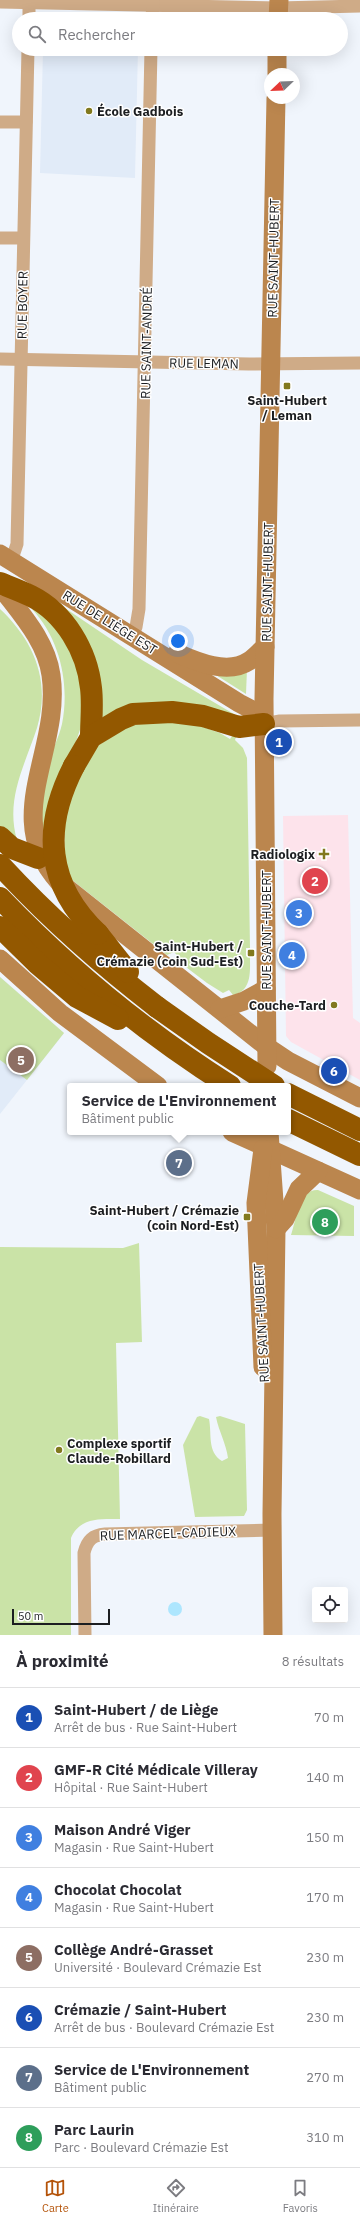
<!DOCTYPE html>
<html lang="fr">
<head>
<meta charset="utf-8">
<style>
	:root { --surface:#fff; --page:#f2f2f3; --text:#2b2b33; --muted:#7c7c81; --line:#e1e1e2; --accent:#b45309 }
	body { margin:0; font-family:"IBM Plex Sans",sans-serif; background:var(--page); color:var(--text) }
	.controls { position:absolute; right:12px; bottom:12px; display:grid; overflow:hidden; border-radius:4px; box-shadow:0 4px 16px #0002 }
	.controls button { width:36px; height:36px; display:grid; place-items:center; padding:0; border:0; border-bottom:1px solid var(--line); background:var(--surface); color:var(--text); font:20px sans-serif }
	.compass { position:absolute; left:264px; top:68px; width:36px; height:36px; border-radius:50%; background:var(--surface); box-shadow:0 4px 16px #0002; rotate:247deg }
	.scale { position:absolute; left:12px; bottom:10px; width:98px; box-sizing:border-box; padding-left:4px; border:2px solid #1c1e21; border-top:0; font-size:11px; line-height:14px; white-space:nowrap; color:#1c1e21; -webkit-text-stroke:3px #fff; paint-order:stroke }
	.you { position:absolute; left:178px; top:641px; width:14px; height:14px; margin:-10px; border:3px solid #fff; border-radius:50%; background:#1a73e8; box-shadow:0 0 0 6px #1a73e833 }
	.badge { display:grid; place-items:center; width:26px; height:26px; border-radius:50%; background:var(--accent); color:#fff; font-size:13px; font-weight:700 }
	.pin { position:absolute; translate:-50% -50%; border:2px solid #fff; box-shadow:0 1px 4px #0006 }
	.popup { position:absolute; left:67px; top:1083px; width:224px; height:52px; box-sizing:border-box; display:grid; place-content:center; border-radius:4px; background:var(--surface); filter:drop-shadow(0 1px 3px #0005); font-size:13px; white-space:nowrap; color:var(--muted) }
	.popup b { font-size:15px; color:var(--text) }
	.popup::after { content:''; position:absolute; left:50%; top:100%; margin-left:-8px; border:8px solid transparent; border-top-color:var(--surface) }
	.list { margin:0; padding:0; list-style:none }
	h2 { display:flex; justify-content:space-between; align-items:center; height:52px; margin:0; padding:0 16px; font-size:17px }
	h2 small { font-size:13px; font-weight:400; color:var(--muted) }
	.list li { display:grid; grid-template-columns:26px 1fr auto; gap:12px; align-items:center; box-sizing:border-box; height:60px; padding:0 16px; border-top:1px solid var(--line) }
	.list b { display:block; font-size:15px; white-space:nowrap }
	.list p { margin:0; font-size:13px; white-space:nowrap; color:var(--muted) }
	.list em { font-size:13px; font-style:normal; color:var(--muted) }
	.icon { flex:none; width:22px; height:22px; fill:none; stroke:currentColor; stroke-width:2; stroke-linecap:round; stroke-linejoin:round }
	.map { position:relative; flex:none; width:360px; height:1635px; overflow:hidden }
	.search { position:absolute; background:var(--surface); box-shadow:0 4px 16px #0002; left:12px; right:12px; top:12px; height:44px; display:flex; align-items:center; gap:10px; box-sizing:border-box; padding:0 14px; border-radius:22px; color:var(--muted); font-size:15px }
	.sheet { height:532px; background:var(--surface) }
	nav { display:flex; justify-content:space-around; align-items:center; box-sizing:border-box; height:56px; border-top:1px solid var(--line); background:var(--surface); font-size:11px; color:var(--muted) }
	nav a { display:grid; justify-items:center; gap:2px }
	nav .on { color:var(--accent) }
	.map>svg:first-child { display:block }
	.commercial { fill:#fde3eb }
	.built { fill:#e1ebf8 }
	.green { fill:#cae3a7 }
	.water { fill:#ade6fe }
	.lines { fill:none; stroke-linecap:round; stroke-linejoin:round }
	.street { stroke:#cfab87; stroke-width:13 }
	.secondary { stroke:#bb864e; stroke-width:19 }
	.highway { stroke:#935800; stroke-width:22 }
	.highway-bridge { stroke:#935800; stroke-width:22 }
	.poi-dot { fill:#81791e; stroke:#fff; stroke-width:1.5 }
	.labels { text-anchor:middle; stroke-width:3; stroke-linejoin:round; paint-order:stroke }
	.poi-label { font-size:13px; font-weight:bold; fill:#1c1e21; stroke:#fff; text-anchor:end }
	.street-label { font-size:13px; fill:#1c1e21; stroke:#fff }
</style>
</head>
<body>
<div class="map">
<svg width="360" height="1635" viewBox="0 0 360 1635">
	<rect width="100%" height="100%" fill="#f0f5fc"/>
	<polygon class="commercial" points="348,815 353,1018 360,1023 360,1080 291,1042 286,1036 283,816"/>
	<g class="built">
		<polygon points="43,49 138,49 135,178 40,173"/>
		<polygon points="0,977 64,1033 0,1114"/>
	</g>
	<g class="green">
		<polygon points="47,596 142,660 239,717 103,720"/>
		<path d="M35,607L55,624L83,677L82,724L41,843C42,824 39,793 44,776C48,758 58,741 62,724C70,684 60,639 32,609Z"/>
		<path d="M0,609C34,641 51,681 37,728C25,765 5,799 17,840L0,826Z"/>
		<polygon points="247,669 246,694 216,675"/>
		<path d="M183,720L220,733L230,739L233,735L236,737L235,740L243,748L247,758L250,948H246V956H250C250,972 252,991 233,995L229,990L223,993L207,983L178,961L180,958L174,952L167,955L67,876L64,866L65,805L96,747L129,725Z"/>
		<polygon points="0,977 64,1033 27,1080 0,1060"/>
		<path d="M318,1190L354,1206V1236L291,1235C296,1221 299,1189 318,1190Z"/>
		<path d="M139,1243L142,1342L116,1343L120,1519C100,1519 80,1517 71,1538V1635H0V1247L123,1248Z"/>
		<path d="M200,1416L209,1419C212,1434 207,1452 222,1461L228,1458C226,1443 219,1432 216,1417L220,1416L245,1424L247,1510L244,1516L195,1517L183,1445L197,1417Z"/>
	</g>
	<circle class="water" cx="175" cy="1609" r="7"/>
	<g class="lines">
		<g class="street">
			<polyline points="0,2 278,8 360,6"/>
			<polyline points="29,19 29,0"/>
			<polyline points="152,19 153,0"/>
			<polyline points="0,122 26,122"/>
			<polyline points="0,238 23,238"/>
			<polyline points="0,359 249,364 360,363"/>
			<polyline points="12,559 17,544 28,49"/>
			<polyline points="132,635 136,627 139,609 151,49"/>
			<polyline points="264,724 280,721 360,720"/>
			<path d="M85,1635L84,1553C87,1540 93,1535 105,1534L272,1530"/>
		</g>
		<g class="secondary">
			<polyline points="278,19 279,0"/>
			<polyline points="277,74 277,49"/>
			<polyline points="0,554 239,703 252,710 263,711"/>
			<path d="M0,586C20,613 46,640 51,675C62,750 0,817 59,882L267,1047L288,1061L360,1098"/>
			<path d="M177,653C197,662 228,675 249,661C255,657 260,651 265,647"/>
			<polyline points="0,959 60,1013 158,1086"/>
			<polyline points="220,1009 244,1001 266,989"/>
			<polyline points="267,1066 264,699 276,98"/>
			<polyline points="232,1132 360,1190"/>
			<polyline points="269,1132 276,1229 272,1514 273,1635"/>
			<polyline points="263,1149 256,1203 263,1367"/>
			<polyline points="276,1229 285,1219 299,1189 318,1171"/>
		</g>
		<g class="highway">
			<path d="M0,583C10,587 21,591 31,596C65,613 87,651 91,688C93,704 91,721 91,737"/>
			<polyline points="74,766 91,737 121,719 133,714 172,712 203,716 239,727 264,724"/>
			<polyline points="0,837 12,848 38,858"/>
			<path d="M0,865C48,917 101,964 157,1007"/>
			<path d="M0,898C69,970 146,1033 230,1086"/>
			<polyline points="0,927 38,964 77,997 118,1019"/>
			<polyline points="98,934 128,972"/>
			<polyline points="288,1094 360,1130"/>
			<polyline points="288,1120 360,1155"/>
		</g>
		<g class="highway-bridge">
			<path d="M74,766C42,828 46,885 98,934"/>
			<polyline points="157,1007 208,1043 274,1086"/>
		</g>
	</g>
	<g class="poi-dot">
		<circle cx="89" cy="111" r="4"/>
		<rect x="283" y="382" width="8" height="8" rx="2"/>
		<path d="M322 848h4v4h4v4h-4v4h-4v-4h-4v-4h4z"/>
		<rect x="247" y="949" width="8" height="8" rx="2"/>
		<circle cx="334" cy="1005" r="4"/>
		<rect x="243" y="1213" width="8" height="8" rx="2"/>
		<circle cx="59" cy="1450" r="4"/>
	</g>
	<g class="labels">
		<g class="poi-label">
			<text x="97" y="116" text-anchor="start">École Gadbois</text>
			<text x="287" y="405" text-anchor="middle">Saint-Hubert<tspan x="287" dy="15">/ Leman</tspan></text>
			<text x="315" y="859">Radiologix</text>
			<text x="243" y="951">Saint-Hubert /<tspan x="243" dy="15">Crémazie (coin Sud-Est)</tspan></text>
			<text x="326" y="1010">Couche-Tard</text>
			<text x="239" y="1215">Saint-Hubert / Crémazie<tspan x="239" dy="15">(coin Nord-Est)</tspan></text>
			<text x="67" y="1448" text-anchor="start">Complexe sportif<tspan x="67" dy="15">Claude-Robillard</tspan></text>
		</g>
		<g class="street-label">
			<text transform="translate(273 258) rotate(-89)" y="5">RUE SAINT-HUBERT</text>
			<text transform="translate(22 305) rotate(-89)" y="5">RUE BOYER</text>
			<text transform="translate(146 343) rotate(-89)" y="5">RUE SAINT-ANDRÉ</text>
			<text transform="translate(204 363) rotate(1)" y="5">RUE LEMAN</text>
			<text transform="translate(267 582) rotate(-89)" y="5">RUE SAINT-HUBERT</text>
			<text transform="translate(110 622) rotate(32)" y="5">RUE DE LIÈGE EST</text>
			<text transform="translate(266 930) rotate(-90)" y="5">RUE SAINT-HUBERT</text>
			<text transform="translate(261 1323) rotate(-93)" y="5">RUE SAINT-HUBERT</text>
			<text transform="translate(168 1533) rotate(-2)" y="5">RUE MARCEL-CADIEUX</text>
		</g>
	</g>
</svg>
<div class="controls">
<button><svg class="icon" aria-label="locate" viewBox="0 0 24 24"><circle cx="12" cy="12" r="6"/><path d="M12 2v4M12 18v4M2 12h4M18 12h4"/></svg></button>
</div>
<svg class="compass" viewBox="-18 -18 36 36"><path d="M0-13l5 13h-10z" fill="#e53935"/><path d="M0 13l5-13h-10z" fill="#7c7c81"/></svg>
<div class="scale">50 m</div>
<div class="you"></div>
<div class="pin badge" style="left:279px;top:742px;background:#1a4fb4">1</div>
<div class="pin badge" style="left:315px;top:881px;background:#e0444e">2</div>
<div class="pin badge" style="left:299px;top:913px;background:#3f7fe0">3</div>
<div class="pin badge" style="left:292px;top:955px;background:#3f7fe0">4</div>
<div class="pin badge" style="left:21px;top:1060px;background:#8d6e63">5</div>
<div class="pin badge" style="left:334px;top:1071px;background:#1a4fb4">6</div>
<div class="pin badge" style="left:179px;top:1163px;background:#5c6f8a">7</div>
<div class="popup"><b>Service de L'Environnement</b>Bâtiment public</div>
<div class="pin badge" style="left:325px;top:1222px;background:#2e9e5b">8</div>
<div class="search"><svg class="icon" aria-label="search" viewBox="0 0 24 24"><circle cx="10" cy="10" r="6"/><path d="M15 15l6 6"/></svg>Rechercher</div>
</div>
<section class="sheet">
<h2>À proximité<small>8 résultats</small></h2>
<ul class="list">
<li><span class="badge" style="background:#1a4fb4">1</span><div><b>Saint-Hubert / de Liège</b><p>Arrêt de bus · Rue Saint-Hubert</p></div><em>70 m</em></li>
<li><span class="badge" style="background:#e0444e">2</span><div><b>GMF-R Cité Médicale Villeray</b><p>Hôpital · Rue Saint-Hubert</p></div><em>140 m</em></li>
<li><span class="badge" style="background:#3f7fe0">3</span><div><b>Maison André Viger</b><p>Magasin · Rue Saint-Hubert</p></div><em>150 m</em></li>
<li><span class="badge" style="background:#3f7fe0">4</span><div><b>Chocolat Chocolat</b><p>Magasin · Rue Saint-Hubert</p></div><em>170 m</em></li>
<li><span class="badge" style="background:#8d6e63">5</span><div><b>Collège André-Grasset</b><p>Université · Boulevard Crémazie Est</p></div><em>230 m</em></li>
<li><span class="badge" style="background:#1a4fb4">6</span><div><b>Crémazie / Saint-Hubert</b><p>Arrêt de bus · Boulevard Crémazie Est</p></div><em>230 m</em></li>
<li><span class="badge" style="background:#5c6f8a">7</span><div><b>Service de L'Environnement</b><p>Bâtiment public</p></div><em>270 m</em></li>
<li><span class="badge" style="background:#2e9e5b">8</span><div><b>Parc Laurin</b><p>Parc · Boulevard Crémazie Est</p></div><em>310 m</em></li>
</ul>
</section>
<nav>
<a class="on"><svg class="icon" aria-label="map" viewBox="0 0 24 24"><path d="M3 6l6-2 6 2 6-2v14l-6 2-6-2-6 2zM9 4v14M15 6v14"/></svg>Carte</a>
<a><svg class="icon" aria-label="directions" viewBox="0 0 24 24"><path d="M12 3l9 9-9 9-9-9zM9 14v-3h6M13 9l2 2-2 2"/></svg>Itinéraire</a>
<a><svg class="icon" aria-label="saved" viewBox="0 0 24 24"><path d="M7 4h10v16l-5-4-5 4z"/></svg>Favoris</a>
</nav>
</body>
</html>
